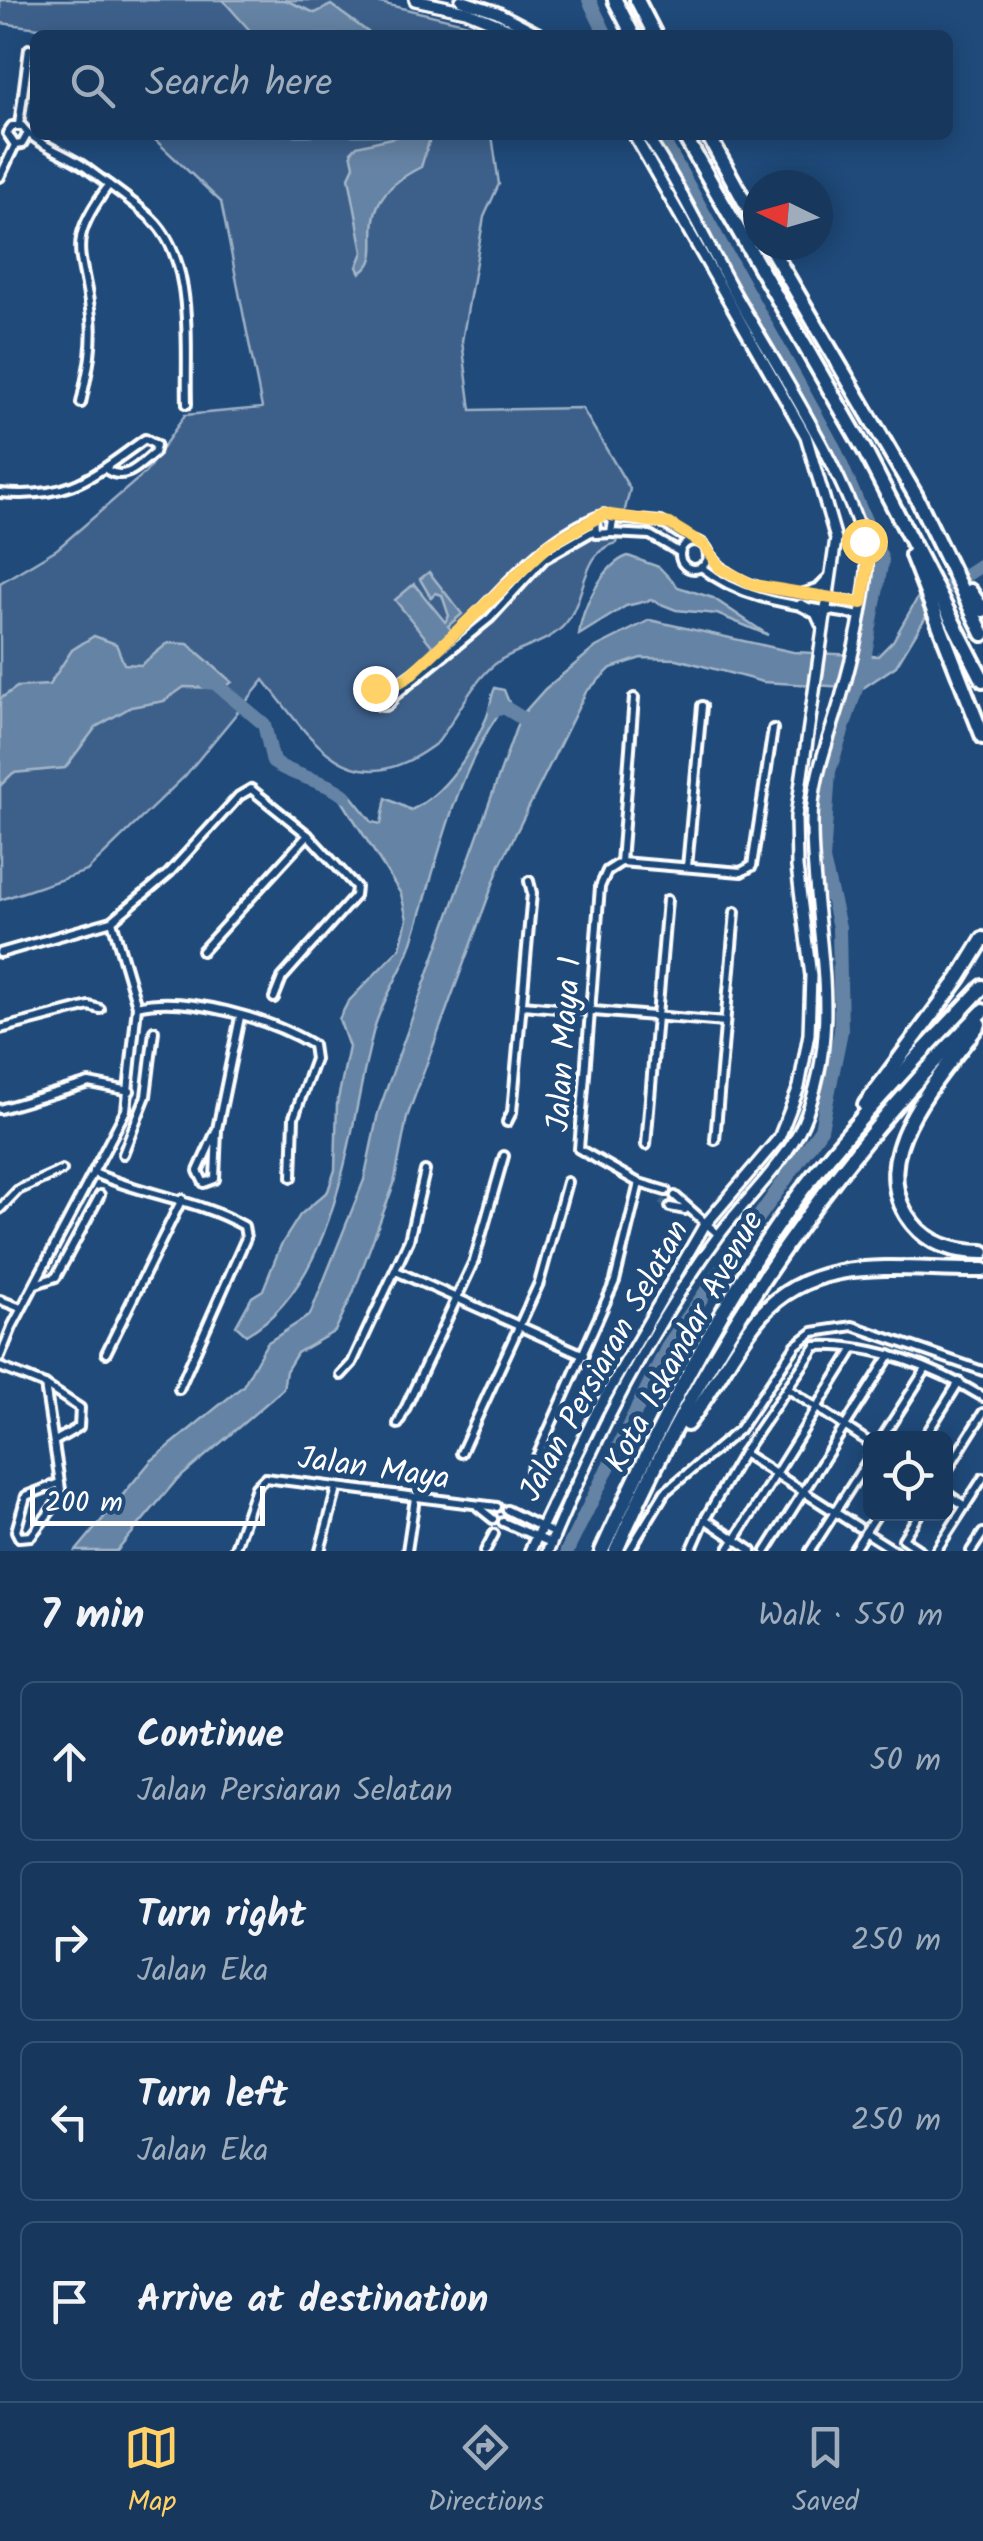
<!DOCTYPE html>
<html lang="en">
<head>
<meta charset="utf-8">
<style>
	:root { --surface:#17385c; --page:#203f62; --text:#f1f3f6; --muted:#9eacbb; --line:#365272; --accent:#ffd166 }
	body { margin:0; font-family:Kalam,sans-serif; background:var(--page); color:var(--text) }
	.controls { position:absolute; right:30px; bottom:30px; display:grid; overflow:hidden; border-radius:15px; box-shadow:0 5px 25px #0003 }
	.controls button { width:90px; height:90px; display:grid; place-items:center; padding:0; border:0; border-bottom:2px solid var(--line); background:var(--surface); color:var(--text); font:50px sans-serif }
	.compass { position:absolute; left:743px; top:170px; width:90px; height:90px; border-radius:50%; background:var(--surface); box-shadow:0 5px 25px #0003; rotate:275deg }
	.scale { position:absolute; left:30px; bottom:25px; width:235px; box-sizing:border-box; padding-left:10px; border:5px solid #fff; border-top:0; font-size:28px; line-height:35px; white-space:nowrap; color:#fff; -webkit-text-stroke:8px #1f4a7a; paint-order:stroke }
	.stop { position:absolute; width:30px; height:30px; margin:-22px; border:8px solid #ffd166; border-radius:50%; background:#fff }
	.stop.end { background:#ffd166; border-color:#fff; box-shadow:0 2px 10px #0008 }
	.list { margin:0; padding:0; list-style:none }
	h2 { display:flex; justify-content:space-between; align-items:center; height:130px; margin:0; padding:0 40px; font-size:42px }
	h2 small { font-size:32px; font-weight:400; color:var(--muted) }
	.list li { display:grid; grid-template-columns:65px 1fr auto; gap:30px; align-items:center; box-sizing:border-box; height:160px; margin:0 20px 20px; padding:0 20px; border:2px solid var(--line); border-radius:15px }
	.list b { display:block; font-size:38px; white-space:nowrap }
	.list p { margin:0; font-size:32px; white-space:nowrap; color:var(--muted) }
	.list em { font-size:32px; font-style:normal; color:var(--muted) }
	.icon { flex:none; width:55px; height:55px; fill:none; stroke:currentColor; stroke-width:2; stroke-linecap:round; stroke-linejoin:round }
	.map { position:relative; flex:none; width:983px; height:1551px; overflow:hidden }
	.search { position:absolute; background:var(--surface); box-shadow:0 5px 25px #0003; left:30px; right:30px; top:30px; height:110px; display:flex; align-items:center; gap:25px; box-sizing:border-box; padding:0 35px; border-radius:15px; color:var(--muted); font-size:38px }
	.sheet { height:850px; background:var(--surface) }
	nav { display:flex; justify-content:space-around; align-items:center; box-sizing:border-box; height:140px; border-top:2px solid var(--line); background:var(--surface); font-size:28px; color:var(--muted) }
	nav a { display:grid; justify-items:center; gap:5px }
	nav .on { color:var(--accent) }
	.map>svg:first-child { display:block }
	.green { fill:#3c618b; stroke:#9eb0c5; stroke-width:2.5 }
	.water { fill:#6583a4; stroke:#a3b5c8; stroke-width:2.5 }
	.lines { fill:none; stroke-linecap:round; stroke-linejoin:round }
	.river { stroke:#6583a4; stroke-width:14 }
	.street-tunnel { stroke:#41658e; stroke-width:6; stroke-dasharray:6 3; stroke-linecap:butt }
	.street-casing { stroke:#fff; stroke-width:14 }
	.secondary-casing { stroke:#fff; stroke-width:16 }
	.highway-casing { stroke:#fff; stroke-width:20 }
	.street { stroke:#1f4a7a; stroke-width:6 }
	.secondary { stroke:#1f4a7a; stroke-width:9 }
	.highway { stroke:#1f4a7a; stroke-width:12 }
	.route { stroke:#ffd166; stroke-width:12 }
	.labels { text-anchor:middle; stroke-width:10; stroke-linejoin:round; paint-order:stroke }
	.street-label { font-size:32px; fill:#fff; stroke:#1f4a7a }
</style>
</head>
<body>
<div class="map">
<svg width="983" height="1551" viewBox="0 0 983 1551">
	<rect width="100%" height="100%" fill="#1f4a7a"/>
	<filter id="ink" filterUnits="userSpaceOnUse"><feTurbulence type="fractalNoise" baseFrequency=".01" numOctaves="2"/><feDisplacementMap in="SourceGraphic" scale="20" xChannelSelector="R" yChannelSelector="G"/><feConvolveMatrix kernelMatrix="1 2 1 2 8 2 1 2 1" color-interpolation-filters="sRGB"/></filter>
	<g filter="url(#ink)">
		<g class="green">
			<polygon points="0,0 368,0 477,26 478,35 93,35 0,23"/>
			<path d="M150,135H492L499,184L484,217L462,341L471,410L582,408L630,489L617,543C582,549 586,598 566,623C550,643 520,647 499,661C473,679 457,717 438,742C351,809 314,743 264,680L185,776L87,871L0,900V583L57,549L146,472L185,415L262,408L221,202Z"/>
		</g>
		<g class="water">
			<polygon points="223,0 285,0 315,13 331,5 372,35 254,35"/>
			<path d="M404,135H431L421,167C340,207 395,252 360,273L357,267L363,252L349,177L354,166L351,152L357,146Z"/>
			<path d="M628,556L659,567L678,587L713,598L768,635L717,614L676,610L651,600L626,606L579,635C581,610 603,564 628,556Z"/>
			<polygon points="429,572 462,614 448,626 452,631 433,647 395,600 414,584 445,622 449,616 442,595 436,593 431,598 420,579"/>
			<polygon points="922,590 930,610 896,666 863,688 763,682 677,659 641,658 611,668 586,692 500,865 407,1117 394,1184 353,1293 335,1331 297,1353 286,1371 283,1389 175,1482 117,1551 76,1551 151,1461 243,1386 267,1343 310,1315 364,1180 378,1113 520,717 545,689 596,647 650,620 793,652 878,656 893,641"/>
			<polygon points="94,636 116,644 124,664 141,665 168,643 188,644 232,682 224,688 184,687 164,701 131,707 96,727 65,768 13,773 0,786 0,699 17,687 49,685 72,650"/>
			<path d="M495,688L504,690L510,705L505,713H499C451,784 437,867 411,945C401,974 382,1000 374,1029C349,1122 340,1282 246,1335L236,1326L252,1297L263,1290L281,1245L300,1215L328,1191L335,1170L337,1104L349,1047L339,1019L348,1002L400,948L407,919L401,894L334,788L348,792L372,822L381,824L386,798L411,810C445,794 471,753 486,719C491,708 490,698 495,688Z"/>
		</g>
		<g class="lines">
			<g class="river">
				<polyline points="589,0 606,35"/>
				<polyline points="929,599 983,564"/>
				<path d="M206,682L215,683L264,724L273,762C294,777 323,779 345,796"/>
				<polyline points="495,710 499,704 535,726"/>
				<polyline points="567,1551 669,1344 821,1129 841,1031 839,927 823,860 829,771 862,670 882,560 834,448 660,135"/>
			</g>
			<polyline class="street-tunnel" points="661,1201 670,1207"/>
			<defs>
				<g id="street">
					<polyline points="19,125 29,49"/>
					<path d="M27,135L22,144L15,145L7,133L12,126H22C35,144 65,153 85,167C107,184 132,200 152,219C196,262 185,348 187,404"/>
					<polyline points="0,177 15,145"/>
					<path d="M81,403C87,375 94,347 91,317C84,251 63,246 109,185"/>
					<path d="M0,493C71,499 90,478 145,439L156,445L154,453C139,465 126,482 107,470"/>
					<polyline points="613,518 661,522 691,541"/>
					<polyline points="611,533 650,535 679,552"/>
					<circle cx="694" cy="555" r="14"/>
					<path d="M707,549C732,598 813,596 862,603"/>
					<path d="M701,567C747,604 803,605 860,616"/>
					<circle cx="383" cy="696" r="10"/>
					<path d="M390,688C471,644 515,545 604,514L613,521L611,533L596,534L595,518"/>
					<polyline points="393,697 490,618 544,559 593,531"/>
					<polyline points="621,862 607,871 600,887 579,1149 639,1183 666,1191"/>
					<polyline points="621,862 741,872 752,866 773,729"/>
					<polyline points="621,862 634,698"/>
					<polyline points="687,867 702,706"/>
					<polyline points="202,951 308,835"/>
					<polyline points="0,953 112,921 169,873 239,796 251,789 308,835 356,887 355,896 282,978 274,998"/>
					<polyline points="522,1005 725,1022"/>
					<path d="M137,1006C185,994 271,1019 313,1045L315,1059L294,1117L292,1177"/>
					<polyline points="0,1029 89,1006 100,1009"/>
					<polyline points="0,1109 89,1083 130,1091"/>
					<polyline points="507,1122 512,1112 532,893 529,881"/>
					<polyline points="217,1129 198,1171 204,1183 215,1179 217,1129 240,1017"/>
					<polyline points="715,1140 735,912"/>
					<polyline points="646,1145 667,900"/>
					<polyline points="123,1154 146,1096 154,1031"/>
					<path d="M94,1173C143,1195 197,1199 244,1226L246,1238L179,1389"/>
					<polyline points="675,1196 719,1235"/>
					<polyline points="670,1207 685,1210"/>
					<polyline points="0,1209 18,1190 62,1170"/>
					<polyline points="396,1271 584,1355"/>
					<polyline points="36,1284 56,1277 100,1195"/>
					<polyline points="0,1300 21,1308"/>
					<polyline points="106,1353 182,1199"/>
					<polyline points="0,1357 12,1327 126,1110 137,1006 112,921"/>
					<polyline points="0,1367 45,1385 80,1408 79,1427 55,1441"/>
					<polyline points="341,1375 352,1363 409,1240 425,1171"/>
					<polyline points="45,1385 62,1496 31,1536 19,1537 16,1531 26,1496 59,1483"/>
					<polyline points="787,1388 870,1443"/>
					<polyline points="398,1424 474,1261 504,1156"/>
					<polyline points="882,1438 926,1369"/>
					<polyline points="924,1438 959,1382"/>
					<polyline points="461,1453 539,1283 567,1182"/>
					<polyline points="743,1453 858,1527"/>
					<polyline points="531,1470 615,1281 639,1183"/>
					<polyline points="946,1472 983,1413"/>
					<polyline points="946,1493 965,1506"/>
					<polyline points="478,1507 493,1519"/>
					<polyline points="507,1510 555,1534"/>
					<polyline points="919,1514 903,1539 921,1551"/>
					<path d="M705,1519L743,1453L816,1346C873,1343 936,1368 983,1397"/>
					<polyline points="503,1522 551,1543"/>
					<polyline points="865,1532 895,1551"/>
					<polyline points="234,1551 256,1487 265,1478 497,1507"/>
					<polyline points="320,1551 337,1488"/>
					<polyline points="407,1551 415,1498"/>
					<polyline points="485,1551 494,1534"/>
					<polyline points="629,1551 665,1492 739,1430 796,1345 813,1332 853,1326 983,1371"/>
					<polyline points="691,1551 705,1519 752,1551"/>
					<polyline points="728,1551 853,1350"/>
					<polyline points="766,1551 890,1355"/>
					<polyline points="810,1551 870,1457"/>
					<polyline points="853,1551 877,1514"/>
					<polyline points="936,1551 983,1478"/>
					<polyline points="971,1551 983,1533"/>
				</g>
				<g id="secondary">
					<polyline points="415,0 466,11 524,35"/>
					<polyline points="461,0 497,12 541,35"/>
					<polyline points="804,594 819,589 830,577"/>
					<polyline points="801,605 816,613 821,624"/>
					<polyline points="530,1551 597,1411 704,1226 779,1138 799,1087 809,1034 811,976 797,867 796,817 836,539 806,436 634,135"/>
					<path d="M548,1551C592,1443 649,1330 719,1235C746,1198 784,1166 803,1123C847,1021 811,926 812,822C812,779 828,742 840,701C852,659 863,615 867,572C872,511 766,349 734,292C705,240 679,184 646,135"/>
				</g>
				<g id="highway">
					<polyline points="615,0 633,35"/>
					<polyline points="637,0 655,35"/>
					<polyline points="684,135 865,451 983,680"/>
					<polyline points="708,135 758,226"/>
					<polyline points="769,245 916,496 983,634"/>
					<polyline points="912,555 983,737"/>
					<polyline points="970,591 983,610"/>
					<path d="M979,1024C941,1077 859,1157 913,1224C930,1245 956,1252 983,1252"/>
					<polyline points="865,1105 959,978 983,939"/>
					<path d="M687,1424C714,1390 732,1349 760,1316C817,1250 906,1272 983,1270"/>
					<path d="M602,1551C656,1432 716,1310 792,1204C848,1127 918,1057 983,987"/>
					<path d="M616,1551C704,1348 827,1167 983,1011"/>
				</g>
			</defs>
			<use href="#street" class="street-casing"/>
			<use href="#secondary" class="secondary-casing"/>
			<use href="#highway" class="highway-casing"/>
			<use href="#street" class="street"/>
			<use href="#secondary" class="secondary"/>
			<use href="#highway" class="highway"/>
		</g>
	</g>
	<g class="lines" filter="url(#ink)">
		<polyline class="route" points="375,688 390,688 408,677 550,544 604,514 670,524 704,545 720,568 753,585 862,603 868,566 864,541"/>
	</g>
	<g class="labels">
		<g class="street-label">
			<text transform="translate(563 1044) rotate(-86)" y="11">Jalan Maya 1</text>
			<text transform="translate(683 1341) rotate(-61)" y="11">Kota Iskandar Avenue</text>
			<text transform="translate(603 1360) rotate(-61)" y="11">Jalan Persiaran Selatan</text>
			<text transform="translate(374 1467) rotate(8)" y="11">Jalan Maya</text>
		</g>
	</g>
</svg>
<div class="controls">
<button><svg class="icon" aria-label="locate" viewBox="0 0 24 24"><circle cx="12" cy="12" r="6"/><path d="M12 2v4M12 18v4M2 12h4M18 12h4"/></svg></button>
</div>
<svg class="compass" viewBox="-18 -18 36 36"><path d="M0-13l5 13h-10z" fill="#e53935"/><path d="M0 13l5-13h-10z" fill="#9eacbb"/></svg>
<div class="scale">200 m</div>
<div class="stop" style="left:864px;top:541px"></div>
<div class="stop end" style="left:375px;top:688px"></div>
<div class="search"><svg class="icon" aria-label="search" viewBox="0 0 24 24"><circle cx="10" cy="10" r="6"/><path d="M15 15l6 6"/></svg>Search here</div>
</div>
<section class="sheet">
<h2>7 min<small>Walk · 550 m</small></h2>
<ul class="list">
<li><svg class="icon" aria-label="ahead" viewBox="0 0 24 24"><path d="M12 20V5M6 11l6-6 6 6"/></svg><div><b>Continue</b><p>Jalan Persiaran Selatan</p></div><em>50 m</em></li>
<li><svg class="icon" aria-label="right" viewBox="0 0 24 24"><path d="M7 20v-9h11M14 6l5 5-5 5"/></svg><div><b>Turn right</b><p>Jalan Eka</p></div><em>250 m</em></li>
<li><svg class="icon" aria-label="left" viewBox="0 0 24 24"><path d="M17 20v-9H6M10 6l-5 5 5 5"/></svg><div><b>Turn left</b><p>Jalan Eka</p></div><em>250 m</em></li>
<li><svg class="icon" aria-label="arrive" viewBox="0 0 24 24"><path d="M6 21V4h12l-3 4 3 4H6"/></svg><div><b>Arrive at destination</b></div></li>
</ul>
</section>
<nav>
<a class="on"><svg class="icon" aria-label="map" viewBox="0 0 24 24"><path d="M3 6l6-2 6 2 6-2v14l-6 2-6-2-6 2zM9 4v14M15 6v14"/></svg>Map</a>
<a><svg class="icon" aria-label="directions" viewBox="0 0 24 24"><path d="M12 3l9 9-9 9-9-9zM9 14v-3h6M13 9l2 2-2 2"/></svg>Directions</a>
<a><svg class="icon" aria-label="saved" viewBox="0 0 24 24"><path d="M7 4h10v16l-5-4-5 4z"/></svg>Saved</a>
</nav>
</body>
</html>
